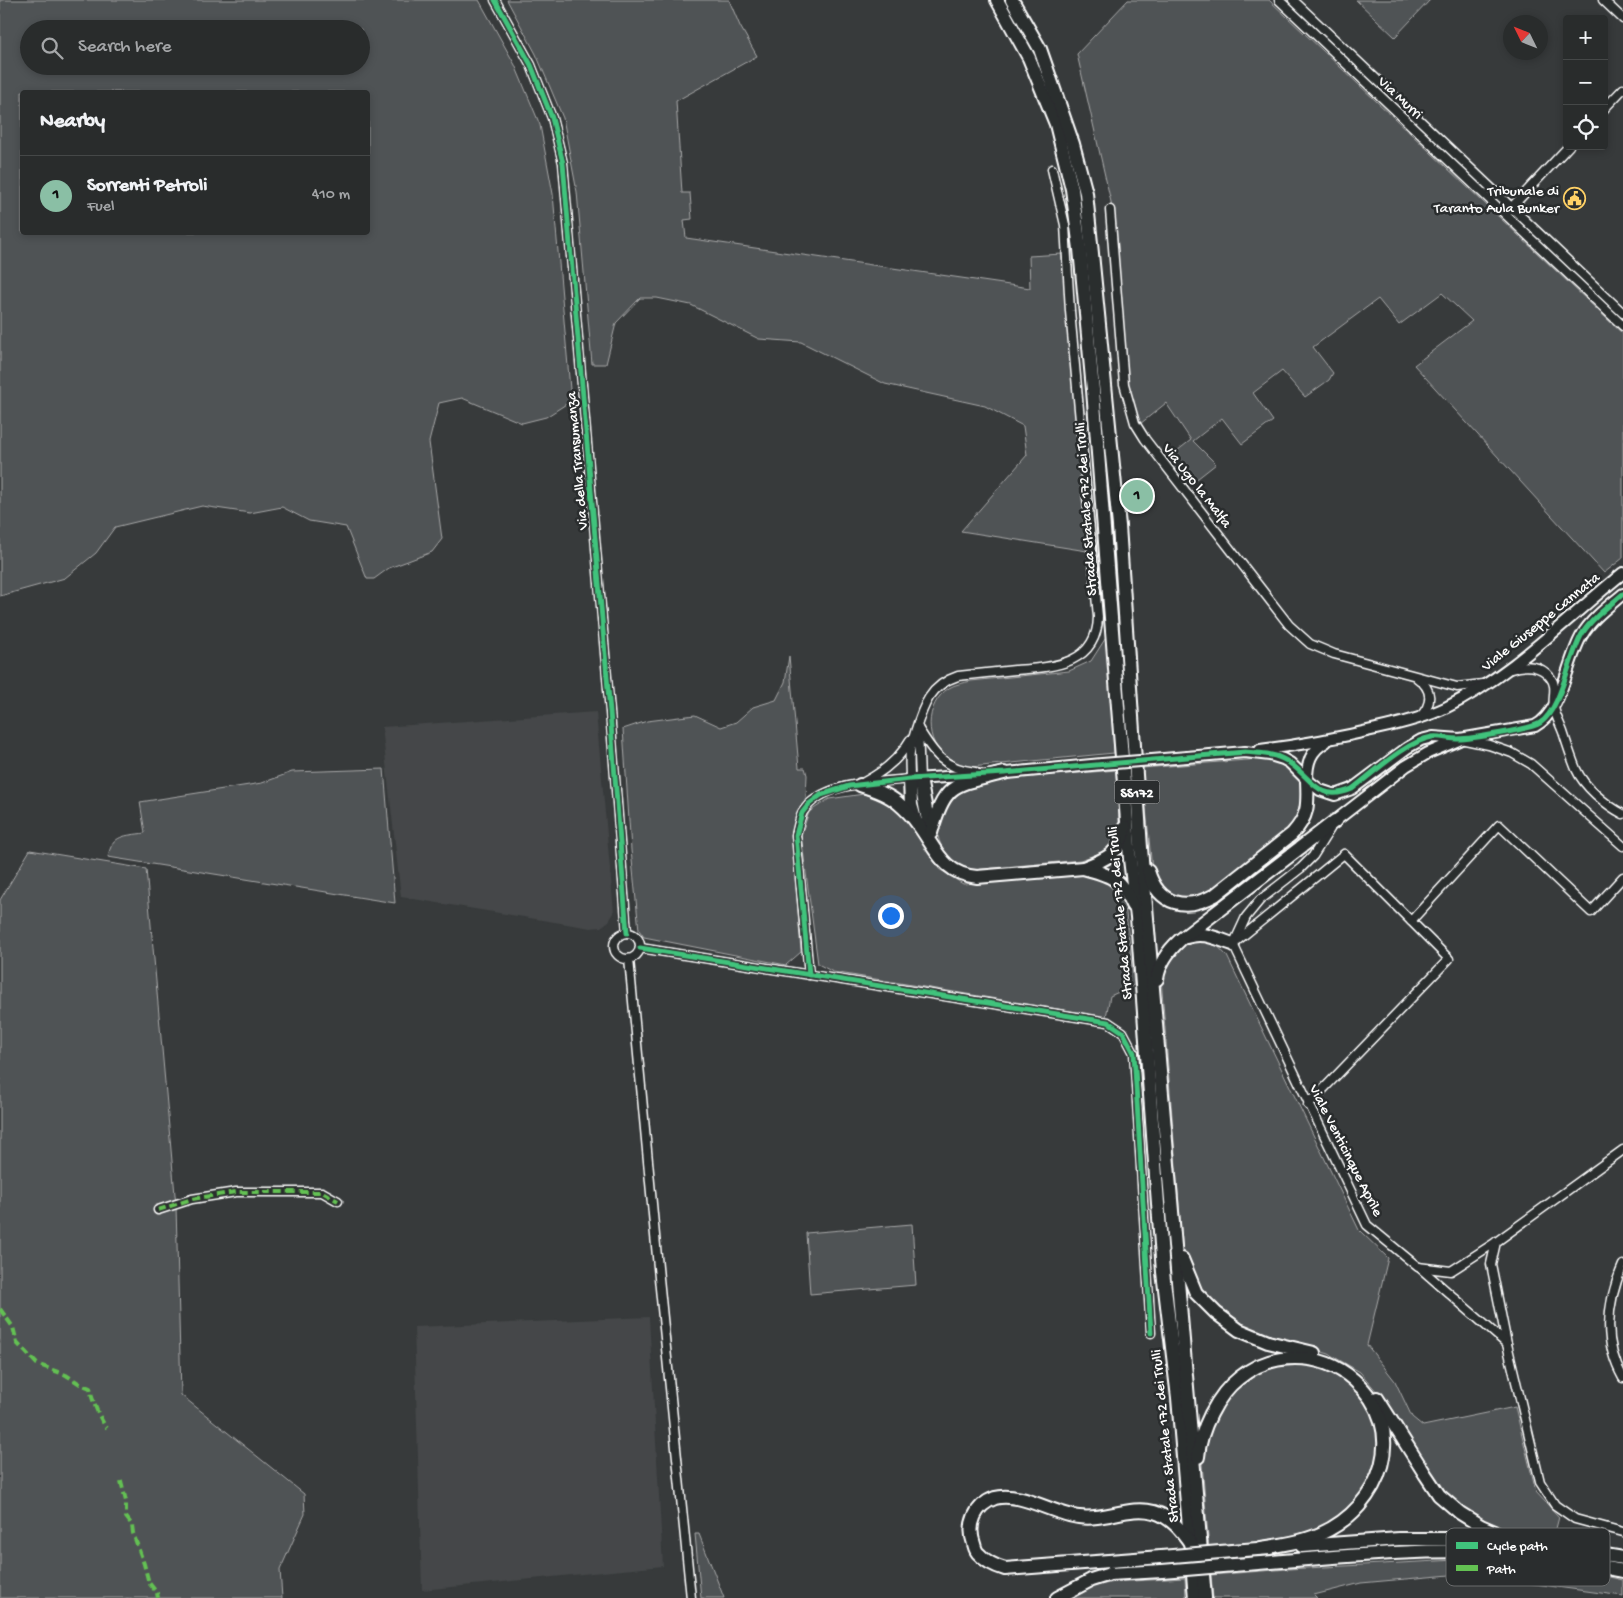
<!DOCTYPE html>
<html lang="en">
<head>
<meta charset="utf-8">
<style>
	:root { --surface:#292c2c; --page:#313434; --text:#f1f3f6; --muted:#a5a7a9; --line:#454848; --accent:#8abfa5 }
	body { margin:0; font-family:"Gochi Hand",sans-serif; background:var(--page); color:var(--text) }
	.controls { position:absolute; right:15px; top:15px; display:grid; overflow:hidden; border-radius:5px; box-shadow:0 2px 8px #0003 }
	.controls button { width:45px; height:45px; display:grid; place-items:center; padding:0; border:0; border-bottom:1px solid var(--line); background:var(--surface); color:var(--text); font:25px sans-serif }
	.compass { position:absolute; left:1503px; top:15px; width:45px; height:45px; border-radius:50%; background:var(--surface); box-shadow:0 2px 8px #0003; rotate:313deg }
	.you { position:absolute; left:890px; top:915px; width:18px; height:18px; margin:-12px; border:4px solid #fff; border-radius:50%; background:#1a73e8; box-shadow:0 0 0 8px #1a73e833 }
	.badge { display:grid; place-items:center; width:32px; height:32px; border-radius:50%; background:var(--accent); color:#111; font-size:16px; font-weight:700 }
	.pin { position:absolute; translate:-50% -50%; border:2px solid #fff; box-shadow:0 1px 5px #0006 }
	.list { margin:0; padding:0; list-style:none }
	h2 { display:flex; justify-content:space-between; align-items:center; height:65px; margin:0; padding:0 20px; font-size:21px }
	h2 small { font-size:16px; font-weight:400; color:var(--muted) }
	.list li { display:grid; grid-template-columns:32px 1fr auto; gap:15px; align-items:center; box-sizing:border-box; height:80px; padding:0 20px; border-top:1px solid var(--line) }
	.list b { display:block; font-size:19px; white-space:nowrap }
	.list p { margin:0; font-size:16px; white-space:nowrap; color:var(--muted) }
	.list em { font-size:16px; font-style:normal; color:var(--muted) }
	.icon { flex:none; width:28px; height:28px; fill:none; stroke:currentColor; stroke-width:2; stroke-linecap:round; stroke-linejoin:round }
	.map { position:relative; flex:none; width:1623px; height:1598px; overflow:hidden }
	.search { position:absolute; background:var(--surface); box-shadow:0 2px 8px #0003; left:20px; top:20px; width:350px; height:55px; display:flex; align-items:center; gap:12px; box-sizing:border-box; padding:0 18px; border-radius:28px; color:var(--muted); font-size:19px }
	.panel { position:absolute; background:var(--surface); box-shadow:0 2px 8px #0003; left:20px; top:90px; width:350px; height:145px; border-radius:5px }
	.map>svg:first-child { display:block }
	.built { fill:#444748 }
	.green { fill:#505354; stroke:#a8a9aa; fill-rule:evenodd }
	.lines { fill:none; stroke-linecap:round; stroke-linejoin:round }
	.minor-casing { stroke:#fff; stroke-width:11 }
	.tertiary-casing { stroke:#fff; stroke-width:14 }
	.trunk-casing { stroke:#fff; stroke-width:16 }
	.minor { stroke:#2a2d2e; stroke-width:8 }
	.tertiary { stroke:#2a2d2e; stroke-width:10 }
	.trunk { stroke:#2a2d2e; stroke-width:12 }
	.tertiary-bridge-casing { stroke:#fff; stroke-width:14; stroke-linecap:butt }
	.trunk-bridge-casing { stroke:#fff; stroke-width:16; stroke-linecap:butt }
	.tertiary-bridge { stroke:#2a2d2e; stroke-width:10 }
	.trunk-bridge { stroke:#2a2d2e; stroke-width:12 }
	.quiet { stroke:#63c152; stroke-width:4; stroke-dasharray:8 4; stroke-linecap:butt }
	.cycleway-casing { stroke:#2a2d2e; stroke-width:8 }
	.cycleway { stroke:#40c37c; stroke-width:5 }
	.labels { text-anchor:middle; stroke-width:5; stroke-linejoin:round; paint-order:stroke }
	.shield { fill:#2a2d2e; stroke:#bfc0c0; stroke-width:1 }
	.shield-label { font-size:14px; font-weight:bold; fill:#fff }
	.street-label { font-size:15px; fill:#fff; stroke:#2a2d2e }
	.poi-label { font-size:15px; fill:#fff; stroke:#2a2d2e; text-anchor:end }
	.key { fill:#2a2d2e; stroke:#6a6c6d; stroke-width:1 }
	.key-label { font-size:14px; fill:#fff }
</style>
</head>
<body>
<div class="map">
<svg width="1623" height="1598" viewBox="0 0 1623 1598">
	<rect width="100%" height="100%" fill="#373a3b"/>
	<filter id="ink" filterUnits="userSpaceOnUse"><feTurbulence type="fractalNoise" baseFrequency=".02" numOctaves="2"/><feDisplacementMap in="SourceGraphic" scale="10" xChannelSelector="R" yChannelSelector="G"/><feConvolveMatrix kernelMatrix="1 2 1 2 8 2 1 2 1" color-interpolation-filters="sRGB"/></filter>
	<g filter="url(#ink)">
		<g class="built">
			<polygon points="596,712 614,913 609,921 601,927 591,928 401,897 382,727"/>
			<polygon points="649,1317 663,1566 422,1590 414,1327"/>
		</g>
		<g class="green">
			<path d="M0,0H479L515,65L540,125L553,194L571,401L546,417L522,423L462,398L439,403L429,442L442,539L432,552L389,568L374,579H367L346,527L309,521L282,507L250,513L202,506L115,527L96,553L65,578L0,596ZM29,29H361V66H29ZM22,92H368V232H22Z"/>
			<polygon points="507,0 729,0 740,26 757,56 676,101 682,193 690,193 692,219 684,220 686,238 1030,288 1029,256 1062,254 1087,551 961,531 1027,455 1023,426 985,406 885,384 801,342 759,339 691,305 657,298 640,298 616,323 606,364 592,364 577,192 563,118 536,54"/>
			<polygon points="1128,0 1269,0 1623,334 1623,558 1604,573 1414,365 1472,321 1442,293 1399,325 1378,299 1313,347 1333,373 1329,380 1305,397 1282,371 1253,393 1273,421 1242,444 1222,418 1193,441 1216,464 1188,486 1179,480 1164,461 1191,440 1166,403 1140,424 1130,400 1111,202 1077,54"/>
			<polygon points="1356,0 1430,0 1395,37"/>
			<path d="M1107,636L1114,753L971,767C963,765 955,764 948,759C924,743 924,704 949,688C955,684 964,683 971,681L1069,671L1091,661Z"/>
			<polygon points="789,656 799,768 805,768 807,775 806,798 792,832 801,952 786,965 644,937 639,930 631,850 623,729 647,721 695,715 721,727 736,722 753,707 776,700 785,682"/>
			<path d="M1260,759C1279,762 1290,765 1300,783C1319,818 1273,843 1250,862C1234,875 1211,899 1190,901C1183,902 1171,895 1164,893L1152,869L1142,768Z"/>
			<path d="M384,769L395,903L108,857C112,834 125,836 145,833L140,802L262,783L292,772Z"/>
			<path d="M1117,770L1119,826L1116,837L1109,847L1101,853L1080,860L972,870C954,866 934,846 938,825C940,815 947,805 950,795L980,781Z"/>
			<polygon points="864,794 889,802 911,825 939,869 963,884 1085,875 1106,879 1121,893 1125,904 1134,985 1110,996 1106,1017 833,972 818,964 801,835 809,812 829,799"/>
			<polygon points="30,850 146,869 176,1206 181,1395 304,1494 305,1514 280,1570 282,1598 0,1598 0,900"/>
			<polygon points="1204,939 1213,941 1227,956 1359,1230 1388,1258 1367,1345 1395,1381 1412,1417 1423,1426 1515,1407 1536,1492 1559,1517 1553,1540 1507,1533 1467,1515 1437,1488 1378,1393 1360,1372 1329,1354 1242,1328 1194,1286 1183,1255 1161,978 1166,961 1186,942"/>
			<polygon points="912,1224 916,1285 810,1294 806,1233"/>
			<polygon points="1299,1362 1325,1367 1350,1381 1367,1401 1378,1427 1380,1455 1371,1484 1334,1524 1293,1539 1209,1549 1202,1463 1206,1438 1232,1390 1272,1365"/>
			<polygon points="695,1534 699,1534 724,1598 701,1598"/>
			<polygon points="1475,1559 1569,1568 1623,1580 1623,1596 1461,1574 1361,1583 1314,1595 1317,1598 1213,1598 1211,1575 1288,1569"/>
			<polygon points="1185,1578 1186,1598 1064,1598 1086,1588 1114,1582"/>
		</g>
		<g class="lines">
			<defs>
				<g id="minor">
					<polyline points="495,0 531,65 552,118 563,163 610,712 627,933"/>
					<polyline points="1279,0 1623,326"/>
					<polyline points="1293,0 1623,313"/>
					<polyline points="1603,0 1623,19"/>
					<polyline points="1604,109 1623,89"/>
					<polyline points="1110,210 1124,384 1135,423 1145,439 1289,625 1310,644 1334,654 1457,687 1483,684"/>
					<polyline points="1509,210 1569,146"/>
					<path d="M1511,669C1525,664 1541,665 1550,677C1558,687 1552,696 1554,707C1555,715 1560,724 1563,732C1567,744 1571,757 1576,769C1584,787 1606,805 1623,814"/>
					<path d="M1417,678C1433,689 1433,704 1419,718"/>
					<path d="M918,728C934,754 943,768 975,772"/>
					<polyline points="918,728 920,779"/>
					<polyline points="1465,740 1489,745 1512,753 1531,764 1623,846"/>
					<path d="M864,782C883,772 899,760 910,740"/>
					<polyline points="1411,921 1499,825 1591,912 1623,877"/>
					<circle cx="627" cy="946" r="13"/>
					<polyline points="1234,943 1246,917 1260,900 1301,868 1313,856 1330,829"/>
					<polyline points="1233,944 1367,1225 1418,1267 1451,1271 1496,1242 1623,1150"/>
					<polyline points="1233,944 1344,854 1449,959 1308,1105"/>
					<polyline points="640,948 1108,1022 1123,1032 1134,1053 1151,1333"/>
					<polyline points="629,959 659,1278 691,1598"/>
					<path d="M809,975L796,835C798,827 799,819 803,812C822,781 877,783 910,779C910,770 909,760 910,752C911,745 913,739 915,732C923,706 930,685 958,676C977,674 996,672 1015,670C1053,667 1097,665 1098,617L1070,311L1065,225L1052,169"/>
					<polyline points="158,1210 192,1199 236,1192 322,1192 338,1201"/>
					<polyline points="1496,1242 1491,1264 1507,1344"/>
					<path d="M1623,1265C1607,1302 1602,1341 1623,1378"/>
					<polyline points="1419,1267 1507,1344 1540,1482 1555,1505 1575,1519 1623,1532"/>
				</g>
				<g id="tertiary">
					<path d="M1260,750C1300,745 1338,738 1376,729C1399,724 1424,718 1445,708C1511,676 1566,619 1623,573"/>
					<path d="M1152,760L1245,752L1270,755L1283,759L1290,763L1307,780L1320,790L1335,795L1352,789L1407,748L1421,740L1433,737L1460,739L1535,726C1563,711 1566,662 1582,635C1591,619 1609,606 1623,594"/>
					<polyline points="996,774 1102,764"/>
					<polyline points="914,779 979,775"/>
					<path d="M1307,780C1307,763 1310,751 1326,742"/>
					<polyline points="1335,821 1406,766 1428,753 1459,740"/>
				</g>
				<g id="trunk">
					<polyline points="997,0 1029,58 1056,124 1072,189 1080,249 1093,390 1130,859 1137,917 1163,1272 1178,1398 1195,1598"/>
					<polyline points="1012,0 1040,49 1073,144 1086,193 1119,526 1141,848 1205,1598"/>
					<polyline points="910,779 911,805 915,819"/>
					<polyline points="920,779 930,831"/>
					<path d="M860,785C873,789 888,794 898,803C905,809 912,816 917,823C936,848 942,874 977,877L1083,868C1107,859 1120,854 1125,827"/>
					<path d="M931,833C945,781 955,785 1004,773"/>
					<path d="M1083,868C1110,875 1121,878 1132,905"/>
					<path d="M1148,871C1159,906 1186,911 1215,895L1292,834C1309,816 1308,804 1307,780"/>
					<path d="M1187,937C1203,931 1217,939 1233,944"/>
					<path d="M1157,979C1159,963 1168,951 1180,940L1335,821"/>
					<polyline points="1182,1259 1196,1293 1216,1313 1239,1330 1268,1342 1314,1353"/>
					<polyline points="1377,1398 1425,1474 1439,1495 1460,1513 1481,1526 1511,1539"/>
					<path d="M1198,1457C1200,1430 1217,1395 1239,1378C1255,1365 1274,1358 1295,1358C1317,1358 1337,1365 1354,1380C1410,1429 1382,1507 1320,1534C1302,1542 1281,1545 1261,1548"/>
					<polyline points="1302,1546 1399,1539 1511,1539 1623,1558"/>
					<polyline points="1232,1551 1270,1548"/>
					<path d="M1161,1557L1005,1569C995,1566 986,1562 979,1554C976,1552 975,1548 974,1544C967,1525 975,1505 995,1498C1020,1491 1053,1514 1079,1517C1105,1521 1129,1505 1154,1512C1171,1517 1182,1531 1191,1544"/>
					<path d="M1234,1565C1326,1558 1419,1547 1511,1553C1549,1556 1586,1564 1623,1571"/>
					<polyline points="1057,1598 1091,1580 1110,1574 1162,1571"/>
				</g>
			</defs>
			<use href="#minor" class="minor-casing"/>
			<use href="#tertiary" class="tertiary-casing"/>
			<use href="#trunk" class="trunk-casing"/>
			<use href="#minor" class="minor"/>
			<use href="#tertiary" class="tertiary"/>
			<use href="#trunk" class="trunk"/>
			<defs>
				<polyline id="tertiary-bridge" points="1102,764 1152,760"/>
				<g id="trunk-bridge">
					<polyline points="1161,1557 1232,1551"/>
					<polyline points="1162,1571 1234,1565"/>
				</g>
			</defs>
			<use href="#tertiary-bridge" class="tertiary-bridge-casing"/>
			<use href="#trunk-bridge" class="trunk-bridge-casing"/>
			<use href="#tertiary-bridge" class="tertiary-bridge"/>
			<use href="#trunk-bridge" class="trunk-bridge"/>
			<g class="quiet">
				<polyline points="158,1210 192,1199 236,1192 322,1192 338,1201"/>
				<path d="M0,1309L13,1327L17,1343L37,1364L66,1375L80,1384L90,1388C92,1393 91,1396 93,1400C96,1409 101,1421 107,1428"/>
				<polyline points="121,1481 126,1501 126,1517 132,1525 133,1533 144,1564 149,1583 157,1593 158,1598"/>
			</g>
			<defs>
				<g id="cycleway">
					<polyline points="495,0 531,65 552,118 563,163 610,712 627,933"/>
					<polyline points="640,948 1108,1022 1123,1032 1134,1053 1151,1333"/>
					<path d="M809,975L796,835L802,813L809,804L821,795L849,786L910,779L1004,773L1245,752C1257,753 1271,753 1283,759C1310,772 1315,805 1352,789C1372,774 1407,741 1432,737C1440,736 1450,739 1458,739C1470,739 1532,729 1540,723C1561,710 1569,656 1582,634C1592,618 1609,606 1623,594"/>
				</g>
			</defs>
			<use href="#cycleway" class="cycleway-casing"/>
			<use href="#cycleway" class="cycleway"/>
		</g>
	</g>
	<defs>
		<symbol id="civic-ring" viewBox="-11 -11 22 22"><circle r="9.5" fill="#2a2d2e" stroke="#ffd166" stroke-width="1.5"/><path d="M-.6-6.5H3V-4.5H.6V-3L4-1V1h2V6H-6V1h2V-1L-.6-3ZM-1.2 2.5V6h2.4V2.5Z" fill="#ffd166"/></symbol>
	</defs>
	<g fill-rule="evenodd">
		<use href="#civic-ring" x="1562" y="186" width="25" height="25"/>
	</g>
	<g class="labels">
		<rect class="shield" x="1114.5" y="780.5" width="45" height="23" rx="4"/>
		<g class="shield-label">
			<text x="1137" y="797">SS172</text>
		</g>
		<g class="street-label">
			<text transform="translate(1401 97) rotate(43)" y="5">Via Murri</text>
			<text transform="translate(576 461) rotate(-95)" y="5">Via della Transumanza</text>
			<text transform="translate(1198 485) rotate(52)" y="5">Via Ugo la Malfa</text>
			<text transform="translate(1085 509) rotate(-94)" y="5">Strada Statale 172 dei Trulli</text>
			<text transform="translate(1540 621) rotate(-39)" y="5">Viale Giuseppe Cannata</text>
			<text transform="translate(1119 913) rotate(-95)" y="5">Strada Statale 172 dei Trulli</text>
			<text transform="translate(1347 1150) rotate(63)" y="5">Viale Venticinque Aprile</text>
			<text transform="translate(1164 1436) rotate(-96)" y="5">Strada Statale 172 dei Trulli</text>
		</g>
		<g class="poi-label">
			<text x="1559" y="195">Tribunale di<tspan x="1559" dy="17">Taranto Aula Bunker</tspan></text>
		</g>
	</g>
	<rect x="1446" y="1528" width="164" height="58" rx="8" class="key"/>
	<rect x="1456" y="1542" width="22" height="7" fill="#40c37c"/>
	<rect x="1456" y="1565" width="22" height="6" fill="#63c152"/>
	<g class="key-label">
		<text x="1487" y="1550">Cycle path</text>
		<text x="1487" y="1573">Path</text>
	</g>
</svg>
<div class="controls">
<button>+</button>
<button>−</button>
<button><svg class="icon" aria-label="locate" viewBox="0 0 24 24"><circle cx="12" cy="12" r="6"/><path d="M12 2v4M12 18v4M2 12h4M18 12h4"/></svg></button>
</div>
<svg class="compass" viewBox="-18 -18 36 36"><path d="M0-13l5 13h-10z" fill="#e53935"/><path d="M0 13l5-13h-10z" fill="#a5a7a9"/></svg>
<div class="you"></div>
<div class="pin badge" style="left:1137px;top:496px">1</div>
<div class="search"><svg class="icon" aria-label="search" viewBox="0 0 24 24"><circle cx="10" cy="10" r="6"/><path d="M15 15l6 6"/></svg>Search here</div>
<section class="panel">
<h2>Nearby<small></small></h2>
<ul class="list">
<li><span class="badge">1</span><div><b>Sorrenti Petroli</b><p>Fuel</p></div><em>410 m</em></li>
</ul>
</section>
</div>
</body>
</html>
